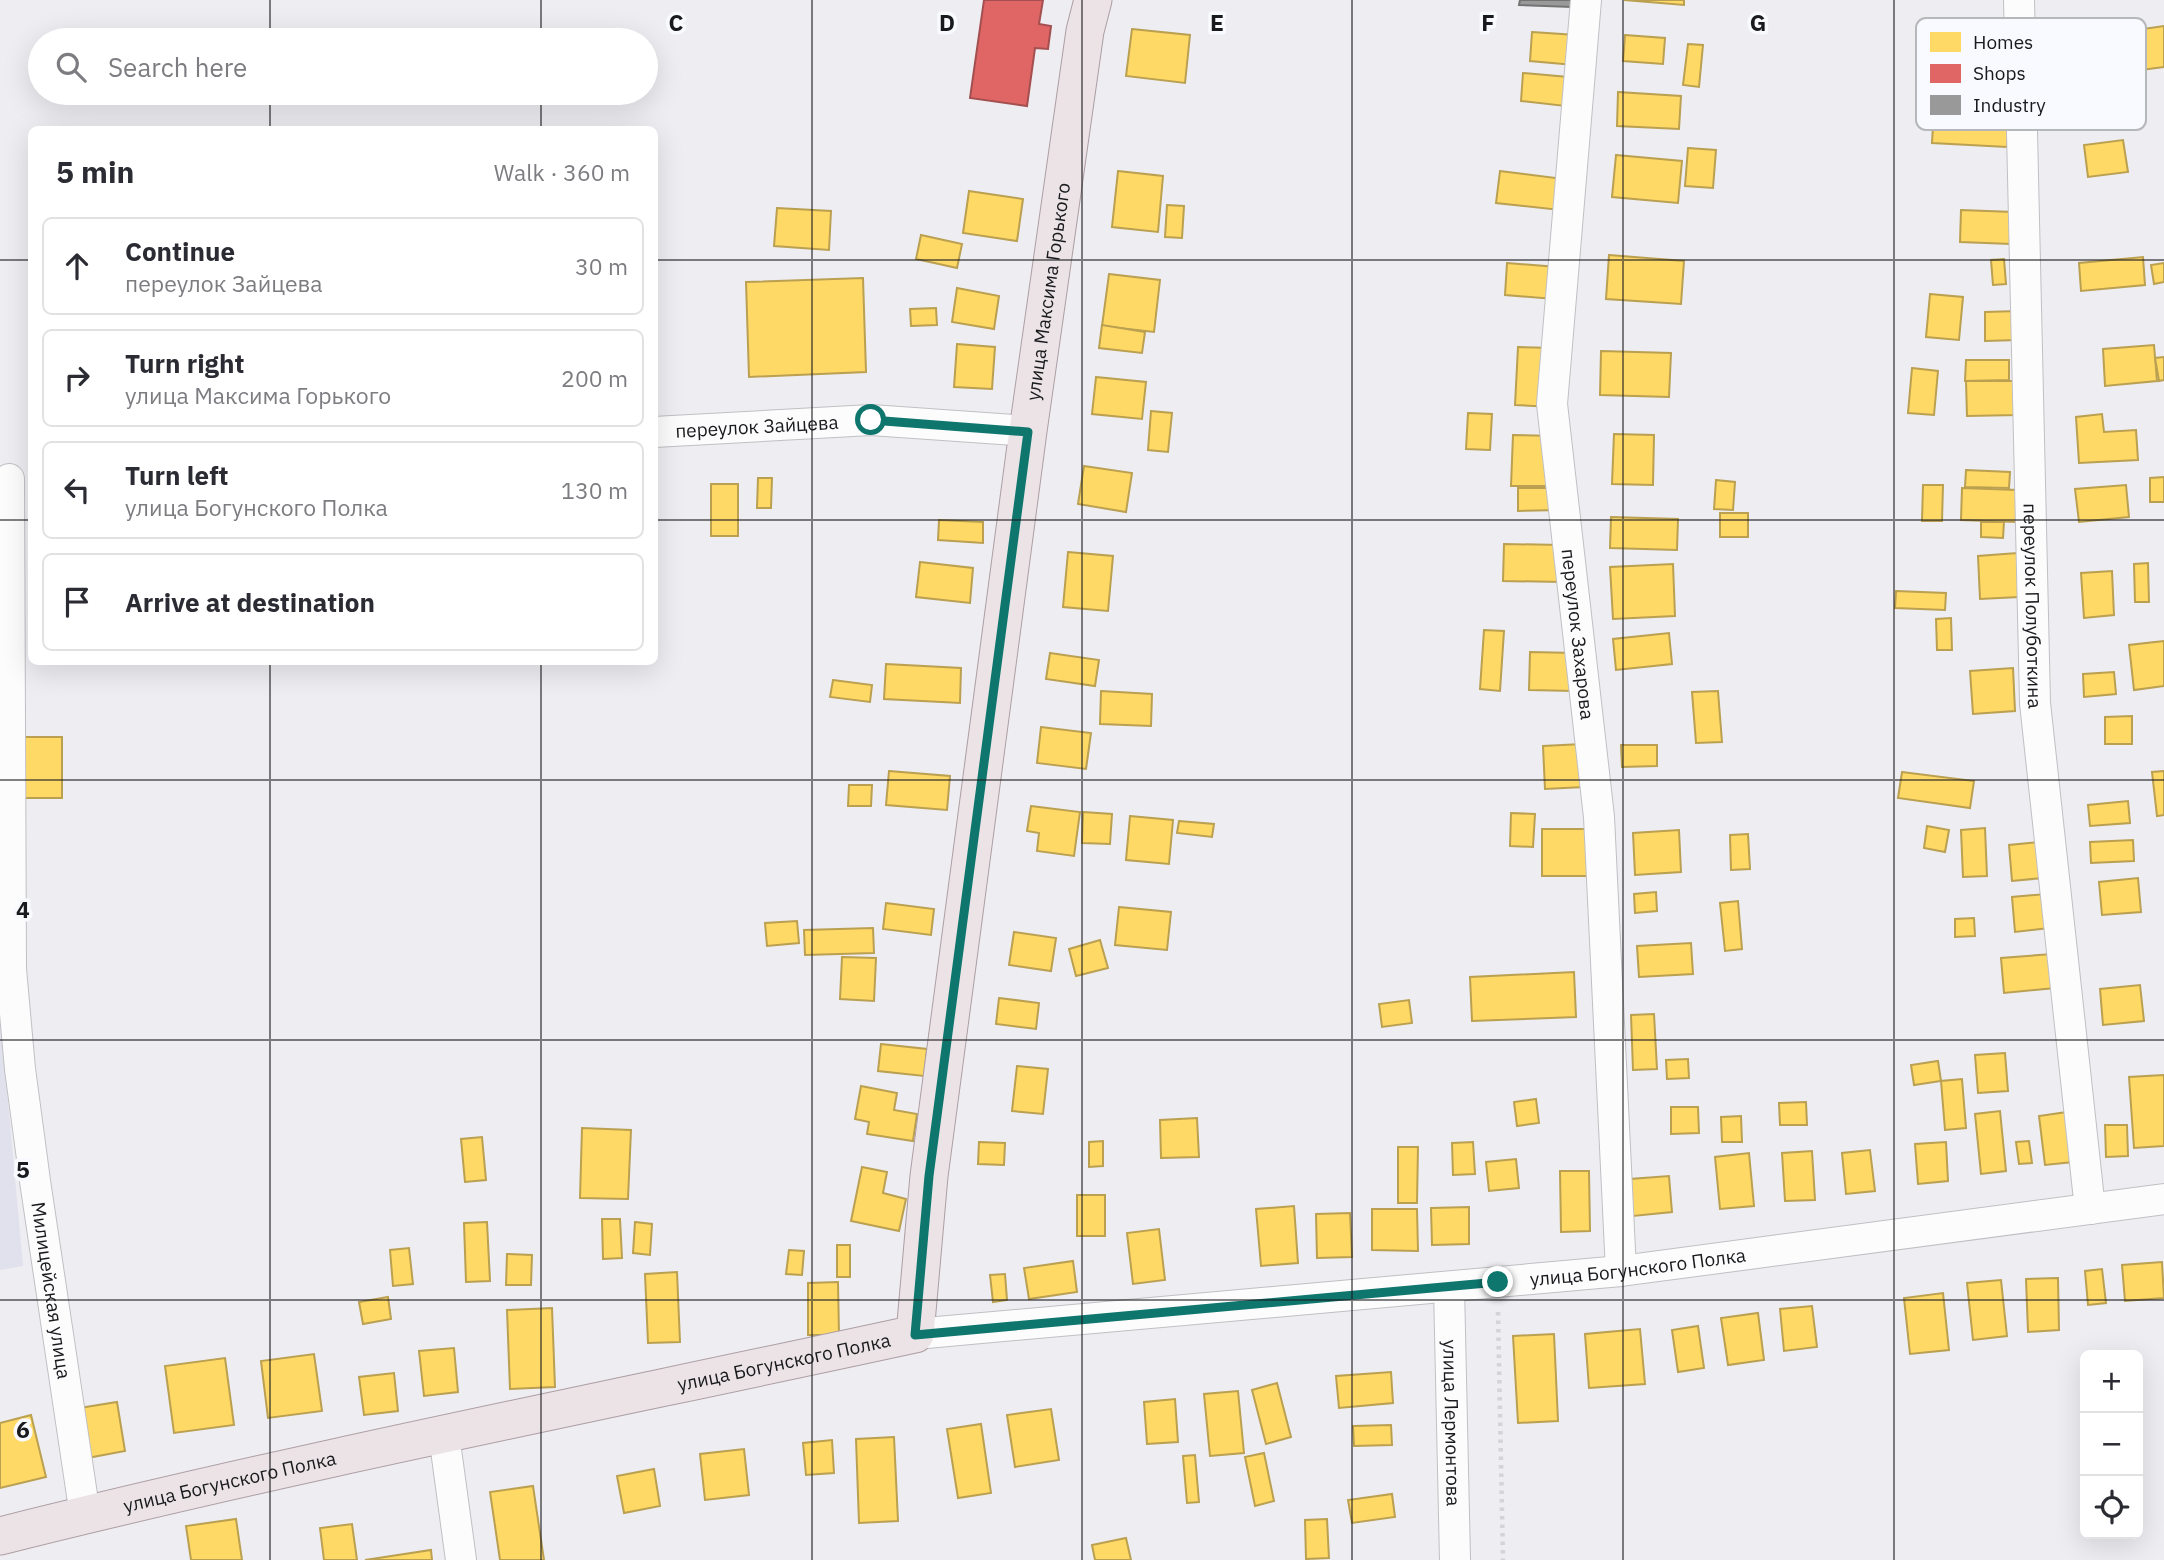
<!DOCTYPE html>
<html lang="en">
<head>
<meta charset="utf-8">
<style>
	:root { --surface:#fff; --page:#f7f7f7; --text:#2b2b33; --muted:#7c7c81; --line:#e1e1e2 }
	body { margin:0; font-family:"IBM Plex Sans",sans-serif; background:var(--page); color:var(--text) }
	.controls { position:absolute; right:21px; bottom:21px; display:grid; overflow:hidden; border-radius:10px; box-shadow:0 7px 28px #0002 }
	.controls button { width:63px; height:63px; display:grid; place-items:center; padding:0; border:0; border-bottom:2px solid var(--line); background:var(--surface); color:var(--text); font:35px sans-serif }
	.stop { position:absolute; width:21px; height:21px; margin:-16px; border:5px solid #0f766e; border-radius:50%; background:#fff }
	.stop.end { background:#0f766e; border-color:#fff; box-shadow:0 2px 7px #0008 }
	.list { margin:0; padding:0; list-style:none }
	h2 { display:flex; justify-content:space-between; align-items:center; height:91px; margin:0; padding:0 28px; font-size:30px }
	h2 small { font-size:23px; font-weight:400; color:var(--muted) }
	.list li { display:grid; grid-template-columns:46px 1fr auto; gap:21px; align-items:center; box-sizing:border-box; height:98px; margin:0 14px 14px; padding:0 14px; border:2px solid var(--line); border-radius:10px }
	.list b { display:block; font-size:26px; white-space:nowrap }
	.list p { margin:0; font-size:23px; white-space:nowrap; color:var(--muted) }
	.list em { font-size:23px; font-style:normal; color:var(--muted) }
	.icon { flex:none; width:38px; height:38px; fill:none; stroke:currentColor; stroke-width:2; stroke-linecap:round; stroke-linejoin:round }
	.map { position:relative; flex:none; width:2164px; height:1560px; overflow:hidden }
	.search { position:absolute; background:var(--surface); box-shadow:0 7px 28px #0002; left:28px; top:28px; width:630px; height:77px; display:flex; align-items:center; gap:18px; box-sizing:border-box; padding:0 24px; border-radius:38px; color:var(--muted); font-size:26px }
	.panel { position:absolute; background:var(--surface); box-shadow:0 7px 28px #0002; left:28px; top:126px; width:630px; height:539px; border-radius:10px }
	.map>svg:first-child { display:block }
	.built { fill:#e0e1ec }
	.homes { fill:#ffd966; stroke:#baa050; stroke-width:2 }
	.shops { fill:#e06666; stroke:#a44f50; stroke-width:2 }
	.industry { fill:#999; stroke:#737374; stroke-width:2 }
	.lines { fill:none; stroke-linecap:round; stroke-linejoin:round }
	.minor-casing { stroke:#c0c0c4; stroke-width:32 }
	.major-casing { stroke:#ad9ea3; stroke-width:39 }
	.path { stroke:#d3d4d5; stroke-width:4.5; stroke-dasharray:3.5 5; stroke-linecap:butt }
	.minor { stroke:#fcfcfd; stroke-width:30 }
	.major { stroke:#ebe3e5; stroke-width:37 }
	.route { stroke:#0f766e; stroke-width:9 }
	.grid { fill:none; stroke:#191a1d; stroke-width:2; stroke-opacity:0.55 }
	.labels { text-anchor:middle; stroke-width:7; stroke-linejoin:round; paint-order:stroke }
	.street-label { font-size:19px; fill:#191a1d; stroke:#f8faff }
	.key { fill:#f8faff; stroke:#b5b7bb; stroke-width:2 }
	.key-label { font-size:19px; fill:#191a1d }
	.grid-label { font-size:23px; text-anchor:middle; font-weight:bold; fill:#191a1d; stroke:#f8faff; stroke-width:7; stroke-linejoin:round; paint-order:stroke }
</style>
</head>
<body>
<div class="map">
<svg width="2164" height="1560" viewBox="0 0 2164 1560">
	<rect width="100%" height="100%" fill="#ededf2"/>
	<polygon class="built" points="0,1014 23,1266 0,1270"/>
	<g class="homes">
		<polygon points="1624,0 1684,0 1684,5"/>
		<polygon points="2164,26 2164,67 2134,71 2129,31"/>
		<polygon points="1132,29 1190,35 1185,83 1126,76"/>
		<polygon points="1532,32 1576,35 1574,65 1530,61"/>
		<polygon points="1625,35 1665,38 1663,64 1623,61"/>
		<polygon points="1688,44 1703,45 1699,87 1683,85"/>
		<polygon points="1523,73 1568,77 1565,106 1521,101"/>
		<polygon points="1618,92 1681,96 1679,129 1617,126"/>
		<polygon points="1934,109 2010,113 2007,147 1932,143"/>
		<polygon points="2123,140 2128,172 2088,177 2084,145"/>
		<polygon points="1688,148 1716,150 1713,188 1685,186"/>
		<polygon points="1616,155 1682,161 1678,203 1612,197"/>
		<polygon points="1118,171 1163,176 1158,232 1112,227"/>
		<polygon points="1500,171 1564,179 1560,210 1496,203"/>
		<polygon points="969,191 1023,199 1017,241 963,233"/>
		<polygon points="1167,205 1184,206 1182,238 1165,237"/>
		<polygon points="777,208 831,211 829,250 774,246"/>
		<polygon points="1961,210 2013,212 2011,244 1960,242"/>
		<polygon points="921,235 962,244 957,268 916,259"/>
		<polygon points="1609,255 1684,261 1681,304 1606,299"/>
		<polygon points="2143,257 2145,285 2081,291 2079,263"/>
		<polygon points="2004,259 2006,284 1993,285 1991,260"/>
		<polygon points="1507,263 1557,267 1554,299 1505,295"/>
		<polygon points="2164,263 2164,282 2154,284 2151,265"/>
		<polygon points="1109,274 1160,280 1154,332 1102,326"/>
		<polygon points="863,278 866,372 749,377 746,282"/>
		<polygon points="957,288 999,296 994,329 952,322"/>
		<polygon points="1930,294 1963,297 1959,340 1926,337"/>
		<polygon points="936,308 937,325 911,326 910,309"/>
		<polygon points="2018,311 2018,340 1985,341 1985,312"/>
		<polygon points="1102,325 1145,332 1142,353 1099,348"/>
		<polygon points="957,344 995,347 992,389 954,387"/>
		<polygon points="2154,345 2157,381 2105,386 2103,349"/>
		<polygon points="1518,347 1555,348 1553,407 1515,405"/>
		<polygon points="1601,351 1671,353 1669,397 1600,395"/>
		<polygon points="2164,357 2164,380 2159,381 2155,358"/>
		<polygon points="1966,360 2009,360 2009,380 1965,381"/>
		<polygon points="1912,368 1938,371 1934,415 1908,413"/>
		<polygon points="1096,377 1146,382 1142,419 1092,414"/>
		<polygon points="1966,381 2018,381 2018,415 1967,416"/>
		<polygon points="1151,411 1172,413 1168,452 1148,450"/>
		<polygon points="1468,413 1492,414 1490,450 1466,449"/>
		<polygon points="2102,414 2104,432 2136,430 2138,460 2079,463 2076,417"/>
		<polygon points="1614,434 1654,435 1653,485 1612,484"/>
		<polygon points="1513,435 1557,436 1556,486 1511,486"/>
		<polygon points="1084,466 1132,473 1126,512 1078,504"/>
		<polygon points="1966,470 2010,472 2009,488 1965,487"/>
		<polygon points="2164,477 2164,502 2150,502 2150,478"/>
		<polygon points="758,478 772,478 771,508 757,508"/>
		<polygon points="1716,480 1735,482 1733,510 1714,509"/>
		<rect x="711" y="484" width="27" height="52"/>
		<polygon points="1923,485 1943,485 1942,521 1922,521"/>
		<polygon points="2126,485 2129,517 2079,522 2075,489"/>
		<polygon points="1518,488 1559,488 1559,510 1518,511"/>
		<polygon points="1962,488 2017,490 2016,522 1961,520"/>
		<rect x="1720" y="513" width="28" height="24"/>
		<polygon points="1611,517 1678,519 1677,550 1610,548"/>
		<polygon points="939,520 983,522 983,543 938,540"/>
		<polygon points="1981,522 2004,522 2003,538 1981,537"/>
		<polygon points="1504,544 1562,545 1562,582 1503,581"/>
		<polygon points="1068,552 1113,556 1108,611 1063,607"/>
		<polygon points="2017,553 2019,597 1980,599 1978,556"/>
		<polygon points="920,562 973,568 970,603 916,597"/>
		<polygon points="2148,563 2149,602 2135,602 2134,564"/>
		<polygon points="1673,564 1675,616 1613,619 1610,567"/>
		<polygon points="2112,571 2114,615 2084,618 2081,573"/>
		<polygon points="1896,591 1946,593 1945,610 1895,608"/>
		<polygon points="1951,618 1952,650 1937,650 1936,619"/>
		<polygon points="1484,630 1504,631 1500,691 1480,689"/>
		<polygon points="1669,633 1672,664 1616,670 1613,639"/>
		<polygon points="2164,641 2164,686 2134,690 2129,645"/>
		<polygon points="1530,652 1575,653 1574,691 1529,690"/>
		<polygon points="1050,653 1099,660 1095,686 1046,679"/>
		<polygon points="886,664 961,668 960,703 884,699"/>
		<polygon points="2013,668 2015,711 1973,714 1970,671"/>
		<polygon points="2114,672 2116,694 2084,697 2083,674"/>
		<polygon points="833,680 872,685 870,702 830,697"/>
		<polygon points="1101,691 1152,694 1151,726 1100,724"/>
		<polygon points="1718,691 1722,742 1696,743 1692,692"/>
		<polygon points="2132,716 2132,744 2105,744 2105,717"/>
		<polygon points="1041,727 1091,733 1086,769 1037,763"/>
		<rect x="23" y="737" width="39" height="61"/>
		<polygon points="1582,744 1584,787 1545,789 1543,746"/>
		<polygon points="1621,745 1657,745 1657,766 1622,767"/>
		<polygon points="889,771 950,776 947,810 886,805"/>
		<polygon points="2164,771 2164,815 2157,816 2152,772"/>
		<polygon points="1902,772 1974,781 1970,808 1898,798"/>
		<polygon points="849,785 872,785 871,806 848,806"/>
		<polygon points="2128,801 2130,823 2090,826 2088,805"/>
		<polygon points="1031,806 1080,812 1074,856 1037,851 1039,833 1027,831"/>
		<polygon points="1083,812 1112,814 1110,844 1082,843"/>
		<polygon points="1511,813 1535,814 1533,847 1510,846"/>
		<polygon points="1130,816 1173,820 1169,864 1126,860"/>
		<polygon points="1179,821 1214,824 1212,837 1177,833"/>
		<polygon points="1927,826 1949,830 1945,852 1924,848"/>
		<polygon points="1985,828 1987,876 1963,877 1961,830"/>
		<rect x="1542" y="829" width="46" height="47"/>
		<polygon points="1679,830 1681,872 1635,875 1633,833"/>
		<polygon points="1748,834 1750,869 1731,870 1730,835"/>
		<polygon points="2133,840 2134,861 2091,863 2090,842"/>
		<polygon points="2040,842 2043,878 2012,881 2009,845"/>
		<polygon points="2138,878 2141,912 2102,915 2099,882"/>
		<polygon points="1656,892 1657,911 1635,913 1634,894"/>
		<polygon points="2046,894 2049,928 2015,932 2012,897"/>
		<polygon points="1738,901 1742,949 1725,951 1720,903"/>
		<polygon points="886,903 934,909 931,935 883,929"/>
		<polygon points="1119,907 1171,912 1167,950 1115,945"/>
		<polygon points="1974,918 1975,936 1955,937 1955,919"/>
		<polygon points="797,921 799,943 767,946 765,923"/>
		<polygon points="873,928 874,953 805,955 804,930"/>
		<polygon points="1014,932 1056,938 1051,971 1009,965"/>
		<polygon points="1100,940 1108,968 1076,976 1069,949"/>
		<polygon points="1691,943 1693,974 1639,977 1637,946"/>
		<polygon points="2052,954 2055,988 2004,993 2001,958"/>
		<polygon points="842,957 876,958 874,1001 840,999"/>
		<polygon points="1574,972 1576,1017 1472,1021 1470,977"/>
		<polygon points="2140,985 2144,1021 2103,1025 2100,989"/>
		<polygon points="999,998 1039,1003 1036,1029 996,1024"/>
		<polygon points="1409,1000 1412,1023 1382,1027 1379,1004"/>
		<polygon points="1654,1014 1657,1069 1633,1070 1631,1015"/>
		<polygon points="881,1044 927,1049 924,1076 878,1071"/>
		<polygon points="2005,1053 2008,1091 1978,1093 1975,1055"/>
		<polygon points="1688,1059 1689,1078 1667,1079 1666,1060"/>
		<polygon points="1938,1061 1941,1081 1914,1085 1911,1065"/>
		<polygon points="1017,1066 1048,1069 1043,1114 1012,1111"/>
		<polygon points="2164,1075 2164,1146 2134,1148 2129,1077"/>
		<polygon points="1962,1079 1966,1128 1945,1130 1941,1081"/>
		<polygon points="861,1086 897,1093 894,1110 917,1114 913,1141 867,1134 869,1122 855,1119"/>
		<polygon points="1536,1099 1539,1123 1517,1126 1514,1102"/>
		<polygon points="1806,1102 1807,1125 1780,1125 1779,1103"/>
		<polygon points="1671,1107 1698,1107 1699,1133 1671,1134"/>
		<polygon points="2000,1111 2006,1171 1981,1174 1975,1114"/>
		<polygon points="2067,1112 2073,1162 2045,1165 2039,1116"/>
		<polygon points="1741,1116 1742,1142 1722,1142 1721,1117"/>
		<polygon points="1197,1118 1199,1157 1161,1158 1160,1120"/>
		<polygon points="2105,1125 2127,1125 2128,1156 2106,1157"/>
		<polygon points="582,1128 631,1130 628,1199 580,1198"/>
		<polygon points="482,1137 486,1180 465,1182 461,1139"/>
		<polygon points="1103,1141 1103,1166 1089,1167 1089,1142"/>
		<polygon points="2029,1141 2032,1163 2019,1164 2016,1142"/>
		<polygon points="979,1142 1005,1143 1004,1165 978,1164"/>
		<polygon points="1473,1142 1475,1174 1453,1175 1452,1143"/>
		<polygon points="1946,1142 1948,1181 1918,1184 1915,1144"/>
		<polygon points="1398,1147 1418,1147 1417,1203 1398,1203"/>
		<polygon points="1870,1150 1875,1191 1846,1194 1842,1153"/>
		<polygon points="1812,1151 1815,1200 1785,1201 1782,1153"/>
		<polygon points="1749,1153 1754,1206 1720,1209 1715,1157"/>
		<polygon points="1516,1159 1519,1188 1489,1191 1486,1162"/>
		<polygon points="862,1167 887,1172 883,1193 906,1199 899,1231 851,1221"/>
		<polygon points="1560,1171 1589,1171 1590,1231 1561,1232"/>
		<polygon points="1669,1176 1672,1212 1633,1216 1630,1179"/>
		<rect x="1077" y="1195" width="28" height="41"/>
		<polygon points="1294,1206 1298,1263 1261,1266 1256,1209"/>
		<polygon points="1469,1207 1469,1244 1432,1245 1431,1208"/>
		<polygon points="1372,1209 1417,1209 1418,1251 1372,1250"/>
		<polygon points="1350,1213 1352,1257 1317,1258 1316,1214"/>
		<polygon points="602,1219 620,1219 622,1258 603,1259"/>
		<polygon points="487,1222 490,1281 466,1282 464,1223"/>
		<polygon points="635,1222 652,1224 650,1255 633,1253"/>
		<polygon points="1159,1229 1165,1280 1133,1284 1127,1233"/>
		<rect x="837" y="1245" width="13" height="32"/>
		<polygon points="409,1248 413,1284 393,1286 390,1250"/>
		<polygon points="789,1250 804,1251 802,1275 786,1274"/>
		<polygon points="507,1254 532,1255 531,1285 506,1285"/>
		<polygon points="1073,1261 1077,1292 1029,1299 1024,1268"/>
		<polygon points="2162,1262 2164,1298 2125,1301 2122,1265"/>
		<polygon points="2102,1269 2106,1303 2088,1305 2085,1271"/>
		<polygon points="677,1272 680,1342 648,1343 645,1274"/>
		<polygon points="1005,1274 1007,1300 993,1302 990,1275"/>
		<polygon points="2058,1278 2059,1330 2028,1332 2026,1279"/>
		<polygon points="2001,1280 2007,1336 1973,1340 1967,1283"/>
		<polygon points="838,1282 839,1335 808,1335 808,1283"/>
		<polygon points="1943,1293 1949,1350 1910,1354 1904,1298"/>
		<polygon points="388,1297 391,1319 363,1324 359,1302"/>
		<polygon points="1812,1306 1817,1347 1784,1351 1780,1309"/>
		<polygon points="552,1308 555,1387 510,1389 507,1310"/>
		<polygon points="1758,1313 1764,1360 1728,1365 1721,1318"/>
		<polygon points="1698,1326 1704,1368 1678,1372 1672,1330"/>
		<polygon points="1640,1329 1645,1384 1589,1388 1585,1334"/>
		<polygon points="1554,1334 1558,1421 1518,1423 1513,1336"/>
		<polygon points="454,1348 458,1392 424,1396 419,1351"/>
		<polygon points="314,1354 322,1411 268,1418 261,1361"/>
		<polygon points="225,1358 234,1425 174,1433 165,1366"/>
		<polygon points="1391,1372 1393,1403 1339,1408 1336,1376"/>
		<polygon points="394,1373 398,1411 364,1415 359,1377"/>
		<polygon points="1277,1383 1291,1437 1266,1444 1252,1390"/>
		<polygon points="1238,1391 1244,1453 1210,1456 1204,1394"/>
		<polygon points="1175,1399 1178,1442 1147,1444 1144,1402"/>
		<polygon points="117,1402 125,1451 82,1459 73,1409"/>
		<polygon points="1051,1409 1059,1460 1015,1467 1007,1415"/>
		<polygon points="31,1415 46,1477 0,1488 0,1423"/>
		<polygon points="981,1424 991,1493 958,1498 947,1429"/>
		<polygon points="1391,1425 1392,1445 1354,1446 1353,1426"/>
		<polygon points="894,1437 898,1521 859,1523 856,1439"/>
		<polygon points="832,1440 834,1473 806,1475 803,1443"/>
		<polygon points="744,1449 749,1495 705,1500 700,1454"/>
		<polygon points="1264,1453 1274,1501 1255,1506 1245,1457"/>
		<polygon points="1195,1455 1199,1502 1187,1503 1183,1456"/>
		<polygon points="654,1469 660,1506 624,1513 617,1476"/>
		<polygon points="533,1486 544,1560 500,1560 490,1492"/>
		<polygon points="1392,1494 1395,1517 1352,1523 1348,1500"/>
		<polygon points="236,1519 242,1560 191,1560 186,1526"/>
		<polygon points="1327,1519 1329,1558 1306,1559 1305,1520"/>
		<polygon points="352,1524 357,1560 324,1560 320,1528"/>
		<polygon points="1126,1538 1131,1560 1095,1560 1092,1545"/>
		<polygon points="431,1550 432,1560 365,1560"/>
	</g>
	<polygon class="shops" points="984,0 1043,0 1039,24 1051,26 1048,49 1035,48 1027,106 970,98"/>
	<polygon class="industry" points="1520,0 1573,0 1572,7 1519,5"/>
	<g class="lines">
		<defs>
			<g id="minor">
				<path id="s1" d="M1586,0L1552,404L1599,817L1621,1271"/>
				<path id="s2" d="M2019,0L2035,703L2090,1209"/>
				<path id="s3" d="M654,432L871,420L1028,431"/>
				<path id="s4" d="M9,479L11,969L20,1069L35,1181L85,1515"/>
				<path id="s5" d="M1449,1287L1455,1560"/>
				<path id="s6" d="M915,1334L1621,1271L2164,1199"/>
				<polyline points="444,1435 461,1560"/>
			</g>
			<g id="major">
				<path id="s7" d="M0,1536C303,1460 610,1400 915,1334L929,1176L1028,431L1085,31L1093,0"/>
			</g>
		</defs>
		<use href="#minor" class="minor-casing"/>
		<use href="#major" class="major-casing"/>
		<polyline class="path" points="1498,1312 1503,1560"/>
		<use href="#minor" class="minor"/>
		<use href="#major" class="major"/>
	</g>
	<g class="lines">
		<polyline class="route" points="871,420 1028,432 929,1176 915,1335 1498,1282"/>
	</g>
	<path class="grid" d="M270,0V40M541,0V40M812,0V1560M1082,0V1560M1352,0V1560M1623,0V1560M1894,0V1560M270,93V130M541,93V130M0,260H32M654,260H2164M0,520H32M654,520H2164M270,662V1560M541,662V1560M0,780H2164M0,1040H2164M0,1300H2164"/>
	<g class="labels">
		<g class="street-label">
			<text dy="7" stroke="none"><textPath href="#s7" startOffset="1988">улица Максима Горького</textPath></text>
			<text dy="7" stroke="none"><textPath href="#s3" startOffset="103">переулок Зайцева</textPath></text>
			<text dy="7" stroke="none"><textPath href="#s2" startOffset="606">переулок Полуботкина</textPath></text>
			<text dy="7" stroke="none"><textPath href="#s1" startOffset="637">переулок Захарова</textPath></text>
			<text dy="7" stroke="none"><textPath href="#s6" startOffset="726">улица Богунского Полка</textPath></text>
			<text dy="7" stroke="none"><textPath href="#s4" startOffset="814">Милицейская улица</textPath></text>
			<text dy="7" stroke="none"><textPath href="#s7" startOffset="803">улица Богунского Полка</textPath></text>
			<text dy="7" stroke="none"><textPath href="#s5" startOffset="136">улица Лермонтова</textPath></text>
			<text dy="7" stroke="none"><textPath href="#s7" startOffset="236">улица Богунского Полка</textPath></text>
		</g>
	</g>
	<rect x="1916" y="18" width="230" height="112" rx="10" class="key"/>
	<rect x="1930" y="32" width="31" height="20" fill="#ffd966"/>
	<rect x="1930" y="64" width="31" height="19" fill="#e06666"/>
	<rect x="1930" y="95" width="31" height="20" fill="#999"/>
	<g class="key-label">
		<text x="1973" y="49">Homes</text>
		<text x="1973" y="80">Shops</text>
		<text x="1973" y="112">Industry</text>
	</g>
	<g class="grid-label">
		<text x="676" y="31">C</text>
		<text x="947" y="31">D</text>
		<text x="1217" y="31">E</text>
		<text x="1488" y="31">F</text>
		<text x="1758" y="31">G</text>
		<text x="23" y="918">4</text>
		<text x="23" y="1178">5</text>
		<text x="23" y="1438">6</text>
	</g>
</svg>
<div class="controls">
<button>+</button>
<button>−</button>
<button><svg class="icon" aria-label="locate" viewBox="0 0 24 24"><circle cx="12" cy="12" r="6"/><path d="M12 2v4M12 18v4M2 12h4M18 12h4"/></svg></button>
</div>
<div class="stop" style="left:871px;top:420px"></div>
<div class="stop end" style="left:1498px;top:1282px"></div>
<div class="search"><svg class="icon" aria-label="search" viewBox="0 0 24 24"><circle cx="10" cy="10" r="6"/><path d="M15 15l6 6"/></svg>Search here</div>
<section class="panel">
<h2>5 min<small>Walk · 360 m</small></h2>
<ul class="list">
<li><svg class="icon" aria-label="ahead" viewBox="0 0 24 24"><path d="M12 20V5M6 11l6-6 6 6"/></svg><div><b>Continue</b><p>переулок Зайцева</p></div><em>30 m</em></li>
<li><svg class="icon" aria-label="right" viewBox="0 0 24 24"><path d="M7 20v-9h11M14 6l5 5-5 5"/></svg><div><b>Turn right</b><p>улица Максима Горького</p></div><em>200 m</em></li>
<li><svg class="icon" aria-label="left" viewBox="0 0 24 24"><path d="M17 20v-9H6M10 6l-5 5 5 5"/></svg><div><b>Turn left</b><p>улица Богунского Полка</p></div><em>130 m</em></li>
<li><svg class="icon" aria-label="arrive" viewBox="0 0 24 24"><path d="M6 21V4h12l-3 4 3 4H6"/></svg><div><b>Arrive at destination</b></div></li>
</ul>
</section>
</div>
</body>
</html>
